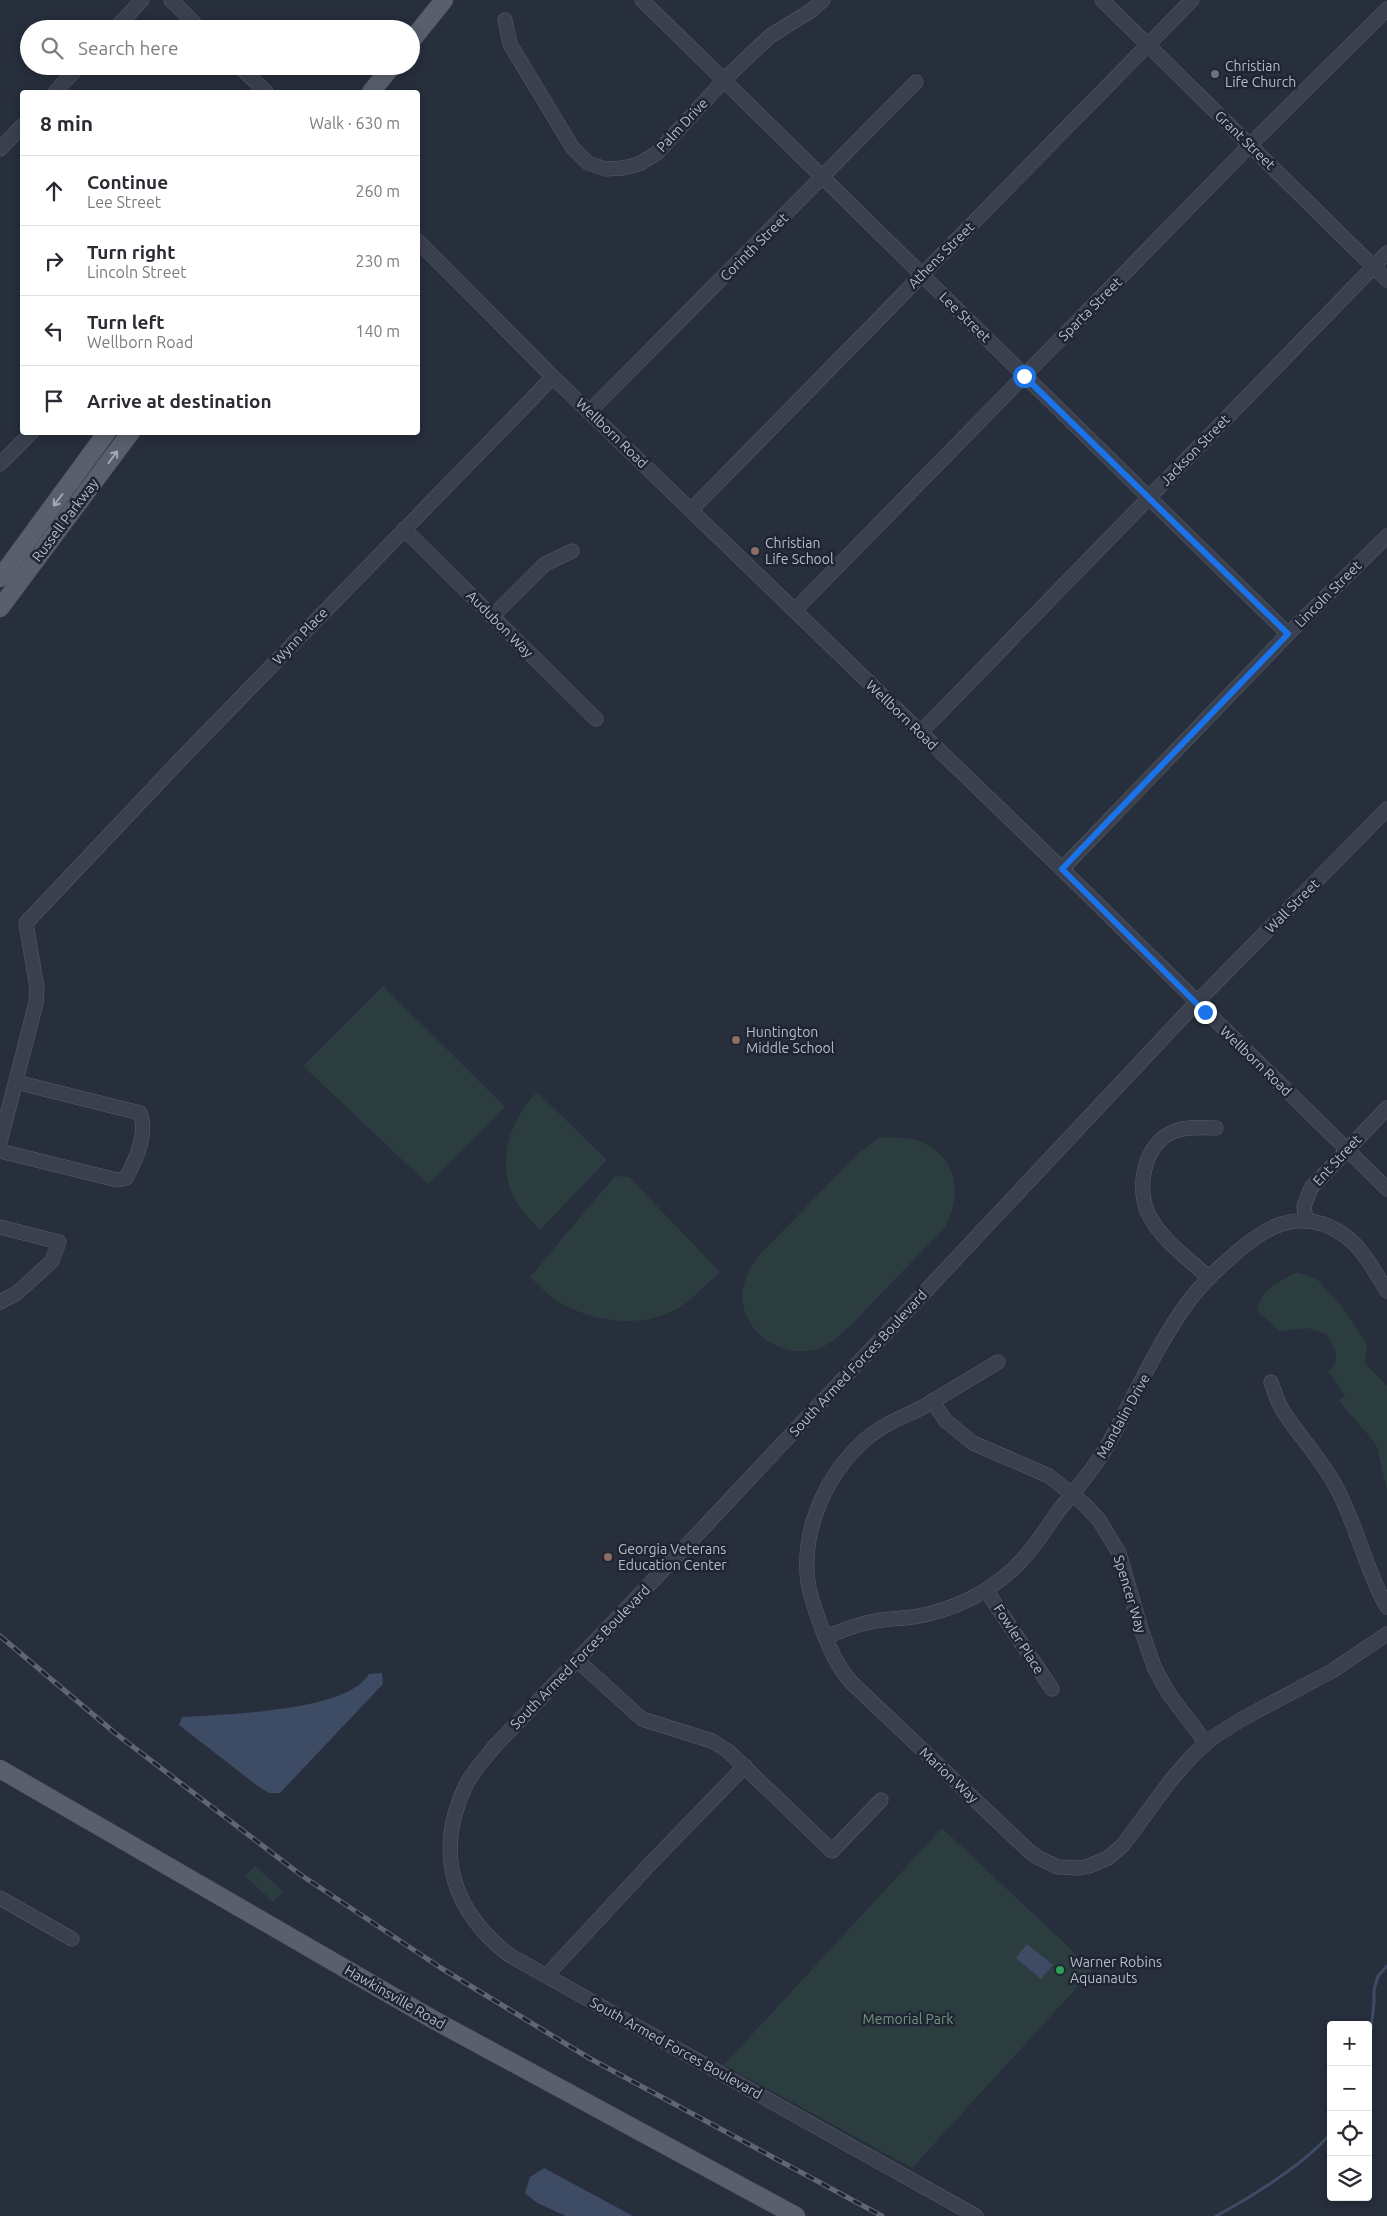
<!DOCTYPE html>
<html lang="en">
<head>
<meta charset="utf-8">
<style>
	:root { --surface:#fff; --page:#f2f2f3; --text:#2b2b33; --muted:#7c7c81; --line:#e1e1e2 }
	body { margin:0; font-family:Ubuntu,sans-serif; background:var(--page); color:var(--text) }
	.controls { position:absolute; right:15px; bottom:15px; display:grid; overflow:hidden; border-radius:5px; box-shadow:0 2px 12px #0003 }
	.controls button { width:45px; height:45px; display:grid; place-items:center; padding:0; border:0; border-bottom:1px solid var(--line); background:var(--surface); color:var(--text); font:25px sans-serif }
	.stop { position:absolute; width:15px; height:15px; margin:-11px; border:4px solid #1a73e8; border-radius:50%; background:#fff }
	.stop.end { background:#1a73e8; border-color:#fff; box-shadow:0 1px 5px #0008 }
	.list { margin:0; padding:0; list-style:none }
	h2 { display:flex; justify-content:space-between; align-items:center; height:65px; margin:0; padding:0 20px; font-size:21px }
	h2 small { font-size:16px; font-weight:400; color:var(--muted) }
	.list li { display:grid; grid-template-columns:32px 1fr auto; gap:15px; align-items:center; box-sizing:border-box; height:70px; padding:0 20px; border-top:1px solid var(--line) }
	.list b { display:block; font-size:19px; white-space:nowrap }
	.list p { margin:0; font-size:16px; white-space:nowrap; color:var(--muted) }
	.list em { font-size:16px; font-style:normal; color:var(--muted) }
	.icon { flex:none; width:28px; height:28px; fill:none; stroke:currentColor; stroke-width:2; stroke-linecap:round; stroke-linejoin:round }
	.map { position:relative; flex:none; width:1387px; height:2216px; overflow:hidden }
	.search { position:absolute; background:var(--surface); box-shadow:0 2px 12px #0003; left:20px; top:20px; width:400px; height:55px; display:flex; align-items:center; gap:12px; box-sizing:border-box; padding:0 18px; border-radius:28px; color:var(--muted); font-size:19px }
	.panel { position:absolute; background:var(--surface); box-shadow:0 2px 12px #0003; left:20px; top:90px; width:400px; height:345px; border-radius:5px }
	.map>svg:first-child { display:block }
	.green { fill:#2c3d40 }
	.water { fill:#3e4b64 }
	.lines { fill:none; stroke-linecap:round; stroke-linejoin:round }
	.stream { stroke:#3e4b64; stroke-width:3 }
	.minor-casing { stroke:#585e6b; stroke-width:15 }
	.major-casing { stroke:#434956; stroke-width:19 }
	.minor { stroke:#3a404d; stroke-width:14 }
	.major { stroke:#595f6d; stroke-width:18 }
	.rail-casing { stroke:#5f6675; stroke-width:5 }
	.rail { stroke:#1f2532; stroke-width:3; stroke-dasharray:9; stroke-linecap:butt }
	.oneway { stroke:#a3a9b6 }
	.route { stroke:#1a73e8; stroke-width:6 }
	.worship-dot { fill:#6b7280; stroke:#1f2532; stroke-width:2 }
	.education-dot { fill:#8d6e63; stroke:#1f2532; stroke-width:2 }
	.leisure-dot { fill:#2e9e5b; stroke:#1f2532; stroke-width:2 }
	.labels { text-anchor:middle; stroke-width:5; stroke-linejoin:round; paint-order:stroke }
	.poi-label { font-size:14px; fill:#b6bcc8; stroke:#1f2532; text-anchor:start }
	.street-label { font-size:14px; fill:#b6bcc8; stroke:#1f2532 }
	.park-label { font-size:14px; fill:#70967c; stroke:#1f2532 }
</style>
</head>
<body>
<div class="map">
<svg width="1387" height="2216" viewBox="0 0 1387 2216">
	<rect width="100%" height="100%" fill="#272e3c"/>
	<g class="green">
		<polygon points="383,986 505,1107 428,1184 303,1066"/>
		<path d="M537,1092L607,1160L540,1230C530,1219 519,1209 513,1196C496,1158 511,1120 537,1092Z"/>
		<path d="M880,1137C894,1138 914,1137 926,1144C960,1163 961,1198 944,1229C921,1252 898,1276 875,1300C860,1315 837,1343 817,1349C790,1357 759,1343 747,1317C736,1294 746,1272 760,1254L860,1152Z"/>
		<path d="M615,1176L629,1177L720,1272C707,1283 694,1298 680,1307C644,1329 597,1323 562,1304C550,1298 540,1286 530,1277Z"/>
		<path d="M1297,1272L1318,1280L1343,1308L1367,1344L1365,1363L1387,1386V1490L1376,1444L1339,1401L1345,1395L1328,1371L1336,1363V1352L1327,1334L1307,1328L1280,1331L1257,1311C1262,1287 1277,1283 1297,1272Z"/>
		<polygon points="942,1828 1093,1970 912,2168 724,2065"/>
		<polygon points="255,1866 283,1891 273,1902 245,1876"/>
	</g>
	<g class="water">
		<path d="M382,1673L383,1684L280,1793H269L259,1787L179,1725L182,1717C224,1714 347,1712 369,1674Z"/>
		<polygon points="1027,1944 1053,1965 1041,1979 1016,1958"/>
		<polygon points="544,2168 633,2216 566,2216 537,2203 525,2193 530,2177"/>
	</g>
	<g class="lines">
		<g class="stream">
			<polyline points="1368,2054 1374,2003 1374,1990 1378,1976 1387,1966"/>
			<path d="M1216,2216C1250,2198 1306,2163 1331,2133"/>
		</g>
		<defs>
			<g id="minor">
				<polyline points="171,0 200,29"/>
				<polyline points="642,0 1288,634"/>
				<polyline points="1102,0 1387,280"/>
				<polyline points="505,20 510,44 572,147 588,163 606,169 623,168 639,164 657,153 727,77 770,36 812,10 823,0"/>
				<polyline points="115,29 142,0"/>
				<polyline points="239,66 266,92"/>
				<polyline points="55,92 79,66"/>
				<polyline points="0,149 22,126"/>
				<polyline points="418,241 553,377 1062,869 1387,1189"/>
				<polyline points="590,411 916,82"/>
				<polyline points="0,464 32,432"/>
				<polyline points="691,510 1192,0"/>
				<polyline points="404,529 596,719"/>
				<polyline points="795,610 1250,145 1387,9"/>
				<polyline points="492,617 545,564 572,551"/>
				<polyline points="921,732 1387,253"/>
				<polyline points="1062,869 1288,634 1387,536"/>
				<polyline points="0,1142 36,1003 37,988 26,923 181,759 553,377"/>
				<path d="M0,1151L117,1180L126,1178C136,1160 148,1132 140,1113L16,1082"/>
				<polyline points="1306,1221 1304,1206 1311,1188 1387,1108"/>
				<polyline points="0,1227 59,1242 52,1261 17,1293 0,1302"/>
				<path d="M1209,1278C1189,1259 1163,1241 1150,1217C1135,1191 1143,1143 1175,1131C1188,1126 1203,1128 1216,1128"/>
				<path d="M998,1362C973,1377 948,1392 923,1407C904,1417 883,1424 866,1439C827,1473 801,1529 808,1582C810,1598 817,1614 822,1629C830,1649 837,1666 851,1682L1030,1852L1039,1858L1058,1867L1079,1868L1089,1866L1108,1858L1123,1845L1171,1780L1193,1755L1212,1738L1242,1719L1332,1671L1387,1634"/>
				<path d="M1271,1382C1275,1392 1278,1405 1285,1414C1301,1438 1321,1459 1335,1485C1357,1524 1365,1569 1387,1607"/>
				<polyline points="932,1401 946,1421 973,1443 1049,1476 1084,1504 1099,1520 1119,1553 1142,1632 1155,1669 1169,1694 1200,1735 1205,1745"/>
				<polyline points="986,1590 1052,1689"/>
				<path d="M825,1637C839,1632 852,1626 866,1623C881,1619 898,1619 913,1617C952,1611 989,1593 1017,1565C1035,1548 1046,1528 1060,1509C1077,1488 1094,1469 1107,1446C1134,1398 1156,1346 1188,1302C1200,1286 1214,1272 1229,1259C1263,1228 1299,1204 1344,1235C1363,1248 1374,1271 1387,1291"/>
				<polyline points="578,1661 642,1719 712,1741 728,1751 832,1851 881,1800"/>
				<polyline points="0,1898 72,1939"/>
				<polyline points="546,1976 650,1864 745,1766"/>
				<path d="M976,2216L509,1955C453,1911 434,1854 465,1787C471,1773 485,1759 494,1747L707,1524L1196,1003L1387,809"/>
			</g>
			<g id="major">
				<polyline points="411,41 444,0"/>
				<polyline points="371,92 392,66"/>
				<polyline points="0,578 107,432"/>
				<polyline points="0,608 131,432"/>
				<polyline points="0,1769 434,2020 796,2216"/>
			</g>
		</defs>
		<use href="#minor" class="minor-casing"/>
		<use href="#major" class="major-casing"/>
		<use href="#minor" class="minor"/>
		<use href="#major" class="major"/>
		<defs>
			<polyline id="rail" points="0,1636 115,1733 301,1875 441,1968 589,2058 882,2216"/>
		</defs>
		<use href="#rail" class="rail-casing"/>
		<use href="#rail" class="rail"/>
	</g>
	<defs><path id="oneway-shaft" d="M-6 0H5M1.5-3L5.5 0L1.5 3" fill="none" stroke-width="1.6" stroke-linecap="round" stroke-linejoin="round" transform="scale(1.25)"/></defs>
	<g class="oneway">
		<use href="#oneway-shaft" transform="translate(113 457) rotate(-53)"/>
		<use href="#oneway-shaft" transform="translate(58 500) rotate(127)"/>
	</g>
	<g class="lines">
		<polyline class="route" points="1024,376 1288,634 1062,869 1205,1012"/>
	</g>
	<circle class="worship-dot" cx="1215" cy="74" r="5"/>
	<g class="education-dot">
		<circle cx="755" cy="551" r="5"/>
		<circle cx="736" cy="1040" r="5"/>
		<circle cx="608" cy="1557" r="5"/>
	</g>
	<circle class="leisure-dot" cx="1060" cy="1970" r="5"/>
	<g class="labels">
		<g class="poi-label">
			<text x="1225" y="71">Christian<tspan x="1225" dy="16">Life Church</tspan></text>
			<text x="765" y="548">Christian<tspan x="765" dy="16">Life School</tspan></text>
			<text x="746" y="1037">Huntington<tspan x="746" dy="16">Middle School</tspan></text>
			<text x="618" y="1554">Georgia Veterans<tspan x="618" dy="16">Education Center</tspan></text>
			<text x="1070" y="1967">Warner Robins<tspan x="1070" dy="16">Aquanauts</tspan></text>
		</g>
		<g class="street-label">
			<text transform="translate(682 125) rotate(-47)" y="5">Palm Drive</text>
			<text transform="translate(1245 140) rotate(44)" y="5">Grant Street</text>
			<text transform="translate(754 247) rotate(-45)" y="5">Corinth Street</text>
			<text transform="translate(941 255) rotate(-45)" y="5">Athens Street</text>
			<text transform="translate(1090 309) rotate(-45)" y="5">Sparta Street</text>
			<text transform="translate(965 317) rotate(44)" y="5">Lee Street</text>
			<text transform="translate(612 433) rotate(44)" y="5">Wellborn Road</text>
			<text transform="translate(1195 450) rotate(-46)" y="5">Jackson Street</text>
			<text transform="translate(65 520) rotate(-53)" y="5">Russell Parkway</text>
			<text transform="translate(1328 594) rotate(-45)" y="5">Lincoln Street</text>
			<text transform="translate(500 624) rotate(45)" y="5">Audubon Way</text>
			<text transform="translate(300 636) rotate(-46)" y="5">Wynn Place</text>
			<text transform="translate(902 715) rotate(44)" y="5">Wellborn Road</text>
			<text transform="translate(1292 906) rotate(-45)" y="5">Wall Street</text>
			<text transform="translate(1256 1061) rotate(44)" y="5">Wellborn Road</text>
			<text transform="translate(1337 1160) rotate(-47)" y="5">Ent Street</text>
			<text transform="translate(858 1363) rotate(-47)" y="5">South Armed Forces Boulevard</text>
			<text transform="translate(1123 1416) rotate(-61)" y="5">Mandalin Drive</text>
			<text transform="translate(1130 1594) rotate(73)" y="5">Spencer Way</text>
			<text transform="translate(1019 1639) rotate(57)" y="5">Fowler Place</text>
			<text transform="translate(580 1657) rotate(-46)" y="5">South Armed Forces Boulevard</text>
			<text transform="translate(949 1775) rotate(43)" y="5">Marion Way</text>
			<text transform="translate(395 1997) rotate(30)" y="5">Hawkinsville Road</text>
			<text transform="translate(676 2048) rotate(29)" y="5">South Armed Forces Boulevard</text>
		</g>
		<g class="park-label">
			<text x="908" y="2024">Memorial Park</text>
		</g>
	</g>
</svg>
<div class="controls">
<button>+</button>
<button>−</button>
<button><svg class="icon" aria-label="locate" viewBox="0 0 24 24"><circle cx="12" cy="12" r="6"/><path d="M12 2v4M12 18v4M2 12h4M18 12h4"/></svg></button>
<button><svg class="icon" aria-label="layers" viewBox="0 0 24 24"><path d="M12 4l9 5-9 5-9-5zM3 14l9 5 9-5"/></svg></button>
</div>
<div class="stop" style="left:1024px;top:376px"></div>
<div class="stop end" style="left:1205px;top:1012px"></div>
<div class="search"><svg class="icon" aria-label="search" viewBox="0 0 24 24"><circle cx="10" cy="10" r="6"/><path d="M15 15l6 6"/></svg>Search here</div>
<section class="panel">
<h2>8 min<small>Walk · 630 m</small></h2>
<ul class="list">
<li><svg class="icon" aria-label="ahead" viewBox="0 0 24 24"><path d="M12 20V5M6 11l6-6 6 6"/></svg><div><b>Continue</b><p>Lee Street</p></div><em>260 m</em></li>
<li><svg class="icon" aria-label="right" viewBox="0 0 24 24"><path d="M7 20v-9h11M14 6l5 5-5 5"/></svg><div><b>Turn right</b><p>Lincoln Street</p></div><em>230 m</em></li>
<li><svg class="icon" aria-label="left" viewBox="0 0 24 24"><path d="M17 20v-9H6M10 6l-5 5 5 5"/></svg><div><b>Turn left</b><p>Wellborn Road</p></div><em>140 m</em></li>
<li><svg class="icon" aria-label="arrive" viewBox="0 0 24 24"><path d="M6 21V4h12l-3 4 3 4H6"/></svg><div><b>Arrive at destination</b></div></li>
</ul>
</section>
</div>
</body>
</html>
